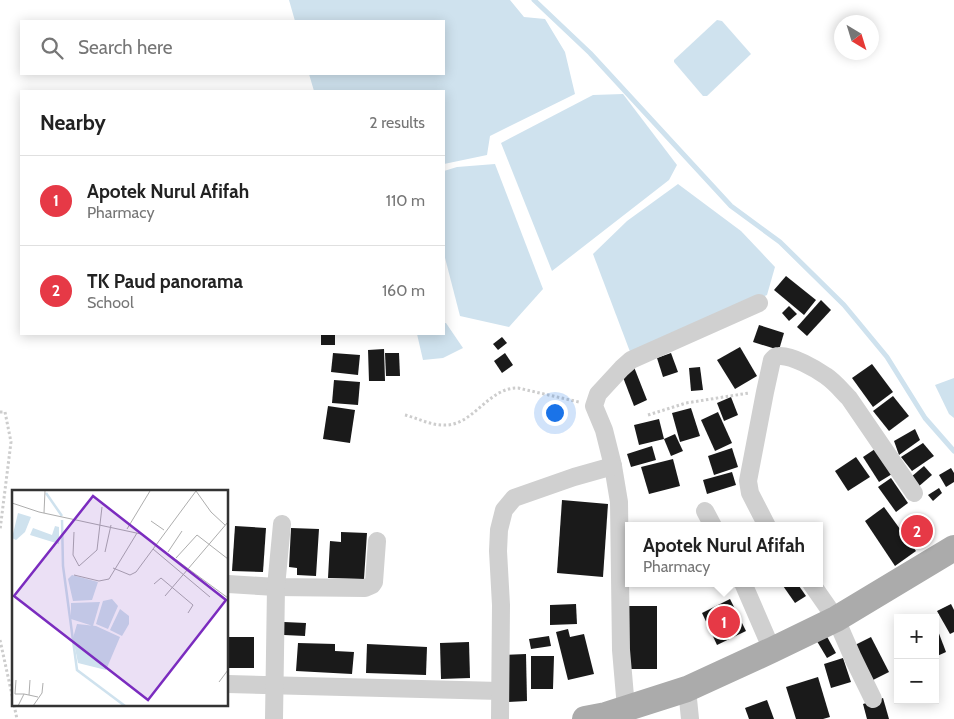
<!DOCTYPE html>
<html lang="en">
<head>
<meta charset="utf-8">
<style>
	:root { --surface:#fff; --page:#f2f2f2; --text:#222; --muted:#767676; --line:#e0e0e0; --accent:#e63946 }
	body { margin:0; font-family:Cabin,sans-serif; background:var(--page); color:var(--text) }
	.controls { position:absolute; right:15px; bottom:15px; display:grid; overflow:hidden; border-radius:0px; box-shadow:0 2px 12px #0003 }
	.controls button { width:45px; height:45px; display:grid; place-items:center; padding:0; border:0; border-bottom:1px solid var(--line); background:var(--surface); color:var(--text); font:25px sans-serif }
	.compass { position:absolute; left:834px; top:15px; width:45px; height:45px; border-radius:50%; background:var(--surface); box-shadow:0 2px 12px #0003; rotate:142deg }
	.you { position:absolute; left:554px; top:412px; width:18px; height:18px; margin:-12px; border:4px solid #fff; border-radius:50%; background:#1a73e8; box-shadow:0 0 0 8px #1a73e833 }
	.badge { display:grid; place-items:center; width:32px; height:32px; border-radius:50%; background:var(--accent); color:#fff; font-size:16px; font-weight:700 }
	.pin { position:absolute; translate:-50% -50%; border:2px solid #fff; box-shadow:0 1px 5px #0006 }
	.popup { position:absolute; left:625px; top:522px; width:198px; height:65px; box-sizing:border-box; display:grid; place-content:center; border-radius:0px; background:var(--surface); filter:drop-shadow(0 1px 4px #0005); font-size:16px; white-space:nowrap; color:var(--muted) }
	.popup b { font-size:19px; color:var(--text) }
	.popup::after { content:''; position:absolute; left:50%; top:100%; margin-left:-10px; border:10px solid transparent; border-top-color:var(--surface) }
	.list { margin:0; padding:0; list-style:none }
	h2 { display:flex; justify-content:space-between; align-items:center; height:65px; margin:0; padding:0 20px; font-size:21px }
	h2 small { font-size:16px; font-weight:400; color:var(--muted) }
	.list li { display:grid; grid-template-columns:32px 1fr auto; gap:15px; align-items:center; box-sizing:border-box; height:90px; padding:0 20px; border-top:1px solid var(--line) }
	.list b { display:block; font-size:19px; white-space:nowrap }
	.list p { margin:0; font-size:16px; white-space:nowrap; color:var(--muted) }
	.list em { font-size:16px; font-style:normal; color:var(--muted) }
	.icon { flex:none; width:28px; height:28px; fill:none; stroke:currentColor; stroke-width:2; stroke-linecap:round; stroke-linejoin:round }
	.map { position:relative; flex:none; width:954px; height:719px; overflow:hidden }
	.search { position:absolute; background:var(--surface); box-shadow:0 2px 12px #0003; left:20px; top:20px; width:425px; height:55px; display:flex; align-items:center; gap:12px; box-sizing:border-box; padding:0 18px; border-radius:0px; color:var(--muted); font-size:19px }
	.panel { position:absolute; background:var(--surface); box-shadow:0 2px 12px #0003; left:20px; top:90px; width:425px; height:245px; border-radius:0px }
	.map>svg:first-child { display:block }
	.water { fill:#cfe2ee }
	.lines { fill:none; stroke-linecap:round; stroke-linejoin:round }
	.stream { stroke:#cfe2ee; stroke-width:5 }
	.building { fill:#1a1a1a }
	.path { stroke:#cdcdcd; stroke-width:3; stroke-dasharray:2.5 2.5; stroke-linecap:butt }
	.minor { stroke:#d0d0d0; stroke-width:18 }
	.primary { stroke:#ababab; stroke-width:26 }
	.inset-river { fill:none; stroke:#cfe2ee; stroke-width:2.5 }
	.inset-road { fill:none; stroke:#adadad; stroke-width:1 }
	.view { fill:#7b2cbf; fill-opacity:0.15; stroke:#7b2cbf; stroke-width:2.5 }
	.inset-edge { fill:none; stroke:#333; stroke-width:2.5 }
</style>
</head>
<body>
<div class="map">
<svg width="954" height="719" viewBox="0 0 954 719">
	<rect width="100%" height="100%" fill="#fff"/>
	<g class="water">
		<polygon points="289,0 510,0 524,17 545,19 565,52 575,94 490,136 487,155 444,164 444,91 314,91 309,74 444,74 444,21 295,21"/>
		<polygon points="717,20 722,21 751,54 707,96 703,96 674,62 674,60"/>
		<polygon points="623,94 677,165 669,180 552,271 501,143 593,95"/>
		<polygon points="495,164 543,289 509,327 460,316 444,254 444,171 457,167"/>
		<polygon points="678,184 741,231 775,267 767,295 632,357 593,254 627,221"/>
		<polygon points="444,323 446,323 463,348 443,358 423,360 417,334 444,334"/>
		<polygon points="954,378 954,418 949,414 935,385"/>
	</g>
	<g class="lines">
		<polyline class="stream" points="534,0 590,53 731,206 780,242 844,305 887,357 925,418 954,451"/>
	</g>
	<g class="building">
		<polygon points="786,276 816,300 804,315 774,290"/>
		<polygon points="821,300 831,310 807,336 797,327"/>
		<polygon points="789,306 797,314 789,321 782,313"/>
		<polygon points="759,325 784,333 779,350 753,342"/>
		<rect x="321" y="334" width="14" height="11"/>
		<polygon points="502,337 507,343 498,350 493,344"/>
		<polygon points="740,347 757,376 735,389 717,360"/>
		<polygon points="384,349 385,381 369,381 368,350"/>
		<polygon points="333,353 360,355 358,375 331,372"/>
		<polygon points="385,353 399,353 400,376 386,376"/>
		<polygon points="505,353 513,365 502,373 494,361"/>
		<polygon points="671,353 678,372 663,377 657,358"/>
		<polygon points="872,364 893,392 873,407 852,378"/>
		<polygon points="634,367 647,400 634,406 621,372"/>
		<polygon points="700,367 703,390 691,391 689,368"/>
		<polygon points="334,380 360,382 358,405 332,403"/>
		<polygon points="893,396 909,416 889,431 873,411"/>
		<polygon points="731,397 738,415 724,421 717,403"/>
		<polygon points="328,406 355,410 350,443 323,439"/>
		<polygon points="691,408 700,436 680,442 672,413"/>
		<polygon points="718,412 732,443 715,451 701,420"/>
		<polygon points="659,419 664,439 639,445 634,425"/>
		<polygon points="915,429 920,440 899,455 894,441"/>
		<polygon points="675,434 683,451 671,456 664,439"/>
		<polygon points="923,443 934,456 912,471 901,457"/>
		<polygon points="881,445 897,471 879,482 863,457"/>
		<polygon points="652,446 656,460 631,467 627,454"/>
		<polygon points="732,448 738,467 714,475 708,456"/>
		<polygon points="856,457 870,477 848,491 835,471"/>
		<polygon points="673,459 680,486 649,494 641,467"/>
		<polygon points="924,466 932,475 918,487 911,477"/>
		<polygon points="951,468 954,473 954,482 946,487 939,475"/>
		<polygon points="732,472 736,485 707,494 703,480"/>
		<polygon points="891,478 908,503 896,512 878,487"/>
		<polygon points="939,488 942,493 933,501 928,495"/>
		<polygon points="562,500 608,504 603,577 557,573"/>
		<polygon points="884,507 916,551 895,566 865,521"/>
		<polygon points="916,515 932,537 918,547 903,526"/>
		<polygon points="235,526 266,528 263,572 232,571"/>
		<polygon points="291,528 319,529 316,576 297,575 297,568 289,567"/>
		<polygon points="341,532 367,533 364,579 328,578 330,541 341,542"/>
		<polygon points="623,548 629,548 629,583 637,583 637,587 622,587"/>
		<polygon points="781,583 797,583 806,596 795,603"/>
		<polygon points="730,599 746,631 717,645 702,613"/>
		<polygon points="576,604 577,624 550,625 550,605"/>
		<polygon points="951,604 954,610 954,632 950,634 937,611"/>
		<rect x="624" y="606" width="33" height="63"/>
		<polygon points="284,622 306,623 305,636 284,635"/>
		<polygon points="935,623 946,652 935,657"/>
		<polygon points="568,629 570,637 584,634 594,674 568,680 556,632"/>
		<polygon points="825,633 836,653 827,658 815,638"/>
		<polygon points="549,636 551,646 531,649 529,639"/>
		<rect x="228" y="637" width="26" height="31"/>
		<polygon points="871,637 889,672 869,682 851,647"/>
		<polygon points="469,642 470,678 441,679 440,643"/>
		<polygon points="298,643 335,644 335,651 354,652 352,674 296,671"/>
		<polygon points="367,644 427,647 426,675 366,673"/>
		<polygon points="526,654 527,701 506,702 505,655"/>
		<polygon points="531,656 554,656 553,689 531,689"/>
		<polygon points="843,658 851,682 831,688 824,664"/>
		<polygon points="818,677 830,717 823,719 796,719 786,687"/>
		<polygon points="883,698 889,719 867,719 863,704"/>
		<polygon points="767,700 774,719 749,719 745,708"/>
	</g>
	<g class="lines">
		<g class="path">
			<polyline points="0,412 5,412 11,442 0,530"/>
			<path d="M405,415C417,418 430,425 443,425C473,427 488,387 518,388L579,402"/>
			<polyline points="648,415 686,403 749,393"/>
			<polyline points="0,640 14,704"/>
			<polyline points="14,705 17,719"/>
		</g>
		<g class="minor">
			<polyline points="705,511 713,526"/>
			<path d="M767,526L750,493L748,481L765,392L772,360C775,357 775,356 779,356C792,355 816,369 826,376C835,382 842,391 849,398L914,493"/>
			<polyline points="743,583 772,650"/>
			<polyline points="811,583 836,619 853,658 873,699"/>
			<polyline points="228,584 276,587 365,588 372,585 374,582 377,541"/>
			<polyline points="228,684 500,691"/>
			<polyline points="687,689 690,719"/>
			<polyline points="626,708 621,650 619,502 613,466 604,430 594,406 598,394 622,368 631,360 759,303"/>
			<polyline points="274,719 276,587 282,524"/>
			<polyline points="500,719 501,605 498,551 499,530 504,510 514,498 574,477 613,466"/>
		</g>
		<polyline class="primary" points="585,719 606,715 687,689 772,650 836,619 954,548"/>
	</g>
	<g transform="translate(12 490)">
		<rect width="216" height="216" fill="#fff"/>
		<path d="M6,23L19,27L13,42L4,50L0,48ZM43,36L47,37V54L18,45L21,38L40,45ZM60,85L86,92L80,110L61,111L56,89ZM100,109L106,116L96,139L84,134L91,111ZM88,112L81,136L59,129V113ZM108,119L117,126V134L110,146L98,140ZM65,134L84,136L108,147L94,180L66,173L61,148Z" fill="#cfe2ee"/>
		<path class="inset-river" d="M34,3L50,26M50,30L51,76L65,180L113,216"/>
		<path class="inset-road" d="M184,1L199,22L213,35M0,13L27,22L129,44L216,108M32,23L33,1M139,31L152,40M115,39L138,1M62,42L61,65L67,76L85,60L90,17M141,59L198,107M93,62L99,35M156,62L170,41M164,68L185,45L216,69M101,78L118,85L124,82L184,1M62,85L87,91L97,89L125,43M142,94L149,88L181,115L176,123M153,106L216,32M4,190L3,204H12M207,192L216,180M17,205L18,190M6,216L12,204L26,207M21,216L30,203L31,193"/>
		<path class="view" d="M81,6L214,110L136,210L2,106Z"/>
		<rect width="216" height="216" class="inset-edge"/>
	</g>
</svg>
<div class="controls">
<button>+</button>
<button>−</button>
</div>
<svg class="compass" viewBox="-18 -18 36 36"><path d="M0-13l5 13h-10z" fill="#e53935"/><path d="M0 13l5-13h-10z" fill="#767676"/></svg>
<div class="you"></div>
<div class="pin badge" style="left:724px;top:622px">1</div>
<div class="popup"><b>Apotek Nurul Afifah</b>Pharmacy</div>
<div class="pin badge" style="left:917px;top:531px">2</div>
<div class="search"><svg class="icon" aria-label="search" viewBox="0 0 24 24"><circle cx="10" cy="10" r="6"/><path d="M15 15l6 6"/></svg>Search here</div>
<section class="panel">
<h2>Nearby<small>2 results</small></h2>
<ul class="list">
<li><span class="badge">1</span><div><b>Apotek Nurul Afifah</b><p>Pharmacy</p></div><em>110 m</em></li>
<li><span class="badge">2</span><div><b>TK Paud panorama</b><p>School</p></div><em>160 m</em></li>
</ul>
</section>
</div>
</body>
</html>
